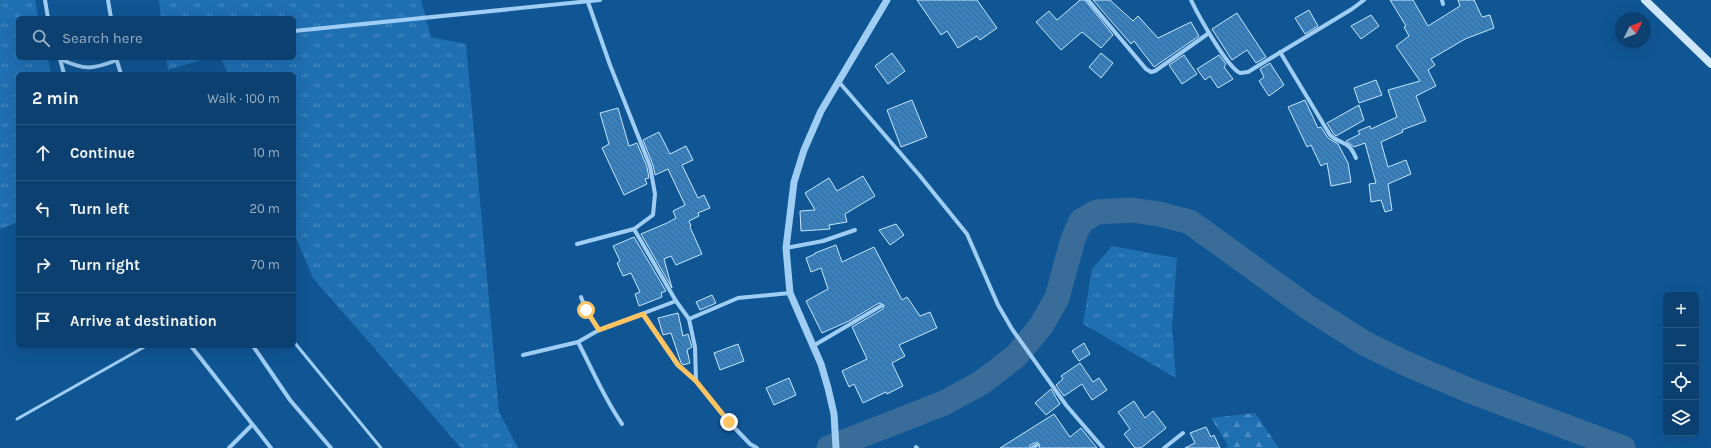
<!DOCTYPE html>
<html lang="en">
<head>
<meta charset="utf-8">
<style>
	:root { --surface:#0c4070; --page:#154775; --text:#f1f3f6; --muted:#9aafc3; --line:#2c5983 }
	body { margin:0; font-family:Karla,sans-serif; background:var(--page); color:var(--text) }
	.controls { position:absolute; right:12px; bottom:12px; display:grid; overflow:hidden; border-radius:6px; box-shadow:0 4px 16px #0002 }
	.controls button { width:36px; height:36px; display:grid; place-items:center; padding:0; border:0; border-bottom:1px solid var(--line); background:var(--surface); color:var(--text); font:20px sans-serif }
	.compass { position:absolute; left:1615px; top:12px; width:36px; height:36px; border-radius:50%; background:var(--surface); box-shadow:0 4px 16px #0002; rotate:48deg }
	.stop { position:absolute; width:12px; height:12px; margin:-9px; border:3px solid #ffc462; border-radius:50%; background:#fff }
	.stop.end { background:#ffc462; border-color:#fff; box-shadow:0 1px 4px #0008 }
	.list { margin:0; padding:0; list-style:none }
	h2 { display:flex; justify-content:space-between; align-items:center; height:52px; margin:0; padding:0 16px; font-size:17px }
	h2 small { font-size:13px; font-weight:400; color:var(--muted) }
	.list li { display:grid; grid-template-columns:26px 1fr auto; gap:12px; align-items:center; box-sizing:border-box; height:56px; padding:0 16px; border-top:1px solid var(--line) }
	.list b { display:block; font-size:15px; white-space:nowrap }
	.list em { font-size:13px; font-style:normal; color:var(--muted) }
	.icon { flex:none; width:22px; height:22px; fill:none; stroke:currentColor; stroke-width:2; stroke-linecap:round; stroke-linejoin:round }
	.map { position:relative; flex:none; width:1711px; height:448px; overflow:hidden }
	.search { position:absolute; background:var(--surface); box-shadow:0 4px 16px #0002; left:16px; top:16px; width:280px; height:44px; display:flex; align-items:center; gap:10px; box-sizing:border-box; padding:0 14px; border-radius:6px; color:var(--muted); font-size:15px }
	.panel { position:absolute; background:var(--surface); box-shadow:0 4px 16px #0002; left:16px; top:72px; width:280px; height:276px; border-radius:6px }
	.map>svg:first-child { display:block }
	.grass { fill:url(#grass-tufts) }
	.forest { fill:url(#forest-firs) }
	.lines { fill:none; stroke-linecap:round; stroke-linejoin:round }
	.river { stroke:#3a6c9a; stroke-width:25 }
	.building { fill:url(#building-back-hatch); stroke:#c7e5fe }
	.service { stroke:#9fcdf4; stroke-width:3 }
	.minor { stroke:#9fcdf4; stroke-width:4 }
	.tertiary { stroke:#9fcdf4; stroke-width:7 }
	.secondary { stroke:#cfe7fd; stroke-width:8 }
	.route { stroke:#ffc462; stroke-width:5 }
</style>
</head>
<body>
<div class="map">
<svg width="1711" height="448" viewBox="0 0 1711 448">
	<defs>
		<pattern id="grass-tufts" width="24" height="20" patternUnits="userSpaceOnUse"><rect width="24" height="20" fill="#1f6fb3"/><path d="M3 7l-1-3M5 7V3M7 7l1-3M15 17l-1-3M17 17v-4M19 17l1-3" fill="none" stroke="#4c8cc2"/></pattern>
		<pattern id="forest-firs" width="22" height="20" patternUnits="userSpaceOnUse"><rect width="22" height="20" fill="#1f6fb3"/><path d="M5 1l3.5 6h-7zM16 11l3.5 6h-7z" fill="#4c8cc2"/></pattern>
		<pattern id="building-back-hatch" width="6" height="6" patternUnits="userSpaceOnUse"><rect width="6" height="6" fill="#3980be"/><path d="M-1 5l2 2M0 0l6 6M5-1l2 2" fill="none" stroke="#42698b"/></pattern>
	</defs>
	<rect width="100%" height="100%" fill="#105695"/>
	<g class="grass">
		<polygon points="0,0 35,0 38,18 18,18 18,58 48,58 51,74 18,74 18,222 0,229"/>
		<polygon points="159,0 421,0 431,37 466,44 499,412 518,448 461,448 313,278 294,233 294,74 228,74 221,58 294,58 294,18 161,18"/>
		<polygon points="166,58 208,58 168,70"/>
		<polygon points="1112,246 1177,258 1172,326 1176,378 1083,324 1092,269"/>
	</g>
	<polygon class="forest" points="1255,413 1279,448 1226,448 1228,445 1211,418"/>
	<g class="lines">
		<polyline class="river" points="829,448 944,403 981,383 1016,356 1041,326 1057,298 1073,239 1081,221 1097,212 1132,210 1159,214 1190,222 1306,306 1364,343 1409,365 1473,392 1623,448"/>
	</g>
	<g class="building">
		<polygon points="917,0 977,0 997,28 980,40 977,36 958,48 947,31 941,35"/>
		<polygon points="1080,0 1085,0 1113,35 1101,48 1082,32 1061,50 1036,22 1049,11 1057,20"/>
		<polygon points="1093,0 1110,0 1133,21 1138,16 1158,38 1191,22 1199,36 1154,67 1134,41 1131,44"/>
		<polygon points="1390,0 1413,0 1428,26 1460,6 1458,0 1474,0 1482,17 1490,15 1494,28 1465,39 1431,59 1435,65 1428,70 1436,86 1416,96 1426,121 1402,130 1403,132 1381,142 1388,167 1406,160 1411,174 1388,184 1392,210 1385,212 1381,200 1371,202 1369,184 1376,183 1365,143 1354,147 1346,141 1360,134 1358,131 1370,126 1371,129 1397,117 1388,90 1420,81 1396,46 1409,36 1404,27 1406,26"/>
		<polygon points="1309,10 1318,26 1305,34 1295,18"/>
		<polygon points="1237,13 1266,57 1256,63 1247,50 1232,60 1212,29"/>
		<polygon points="1371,15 1379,26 1361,39 1351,26"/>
		<polygon points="892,53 905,71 888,84 875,66"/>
		<polygon points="1101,53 1113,63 1101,78 1089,67"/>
		<polygon points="1184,55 1197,74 1182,84 1169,65"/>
		<polygon points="1219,55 1226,64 1224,67 1233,79 1218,88 1210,76 1205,80 1197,69"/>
		<polygon points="1270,63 1284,85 1269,96 1259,81 1264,77 1260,69"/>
		<polygon points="1376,80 1382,95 1359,103 1354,88"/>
		<polygon points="912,100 927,137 901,147 887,110"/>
		<polygon points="1305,100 1318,128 1321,127 1328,138 1338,144 1348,163 1351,182 1331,186 1327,163 1321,166 1311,145 1307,147 1288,107"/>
		<polygon points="1359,105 1364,120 1336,136 1333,133 1327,123"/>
		<polygon points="618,108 629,146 637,143 647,167 649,178 645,179 647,184 624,195 602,148 609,144 600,113"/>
		<polygon points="659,132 670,154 686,146 693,160 682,165 698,198 704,195 710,208 698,213 699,216 689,221 691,226 690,227 702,254 676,265 671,256 664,259 672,288 641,234 667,223 676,218 673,211 685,205 668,169 655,175 653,165 643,140"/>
		<polygon points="863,176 875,196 845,214 847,222 829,225 830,229 801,231 800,211 815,210 805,193 829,178 837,191"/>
		<polygon points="896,224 904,235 890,245 879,230"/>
		<polygon points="634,237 666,291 661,293 662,297 639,306 635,294 640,292 631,273 623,276 617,263 620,261 613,246"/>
		<polygon points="836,245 842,262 874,247 902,300 907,297 920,316 930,312 937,328 899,345 905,356 892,363 903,386 887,394 886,392 863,403 854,384 849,387 842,371 867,359 852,327 883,309 884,305 879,303 849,321 822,333 806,301 828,289 821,268 811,272 806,258 815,254 815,253"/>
		<polygon points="712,295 716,303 700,310 696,302"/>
		<polygon points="678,313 683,336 688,334 692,347 687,350 690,363 683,365 681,363 671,333 663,335 658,318"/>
		<polygon points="1084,343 1090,354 1079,361 1072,351"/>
		<polygon points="738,344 744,361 720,370 714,353"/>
		<polygon points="1080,363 1093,382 1099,378 1107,390 1092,400 1082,384 1064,396 1056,385 1063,379 1061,376"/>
		<polygon points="789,378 796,395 774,405 766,388"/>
		<polygon points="1051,389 1060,404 1046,415 1035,403"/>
		<polygon points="1134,401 1145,418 1153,411 1166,428 1141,448 1135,448 1124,434 1130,429 1118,412"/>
		<polygon points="1054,414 1070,437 1081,428 1097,448 1039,448 1040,445 1037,442 1030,445 1029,448 1000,448"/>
		<polygon points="1206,427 1211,437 1214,435 1220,448 1185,448 1195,443 1190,433"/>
	</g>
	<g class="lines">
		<g class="service">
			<polyline points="294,342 381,448"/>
			<polyline points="17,419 146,346"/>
		</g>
		<g class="minor">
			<polyline points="45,0 48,18"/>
			<polyline points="108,0 111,18"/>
			<polyline points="1088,0 1146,69 1151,72 1155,71 1209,33"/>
			<path d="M1191,0C1198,15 1227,67 1240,73L1248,72L1352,9L1364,0"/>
			<polyline points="1442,0 1443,4"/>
			<polyline points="294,31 600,0"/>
			<path d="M1280,52L1330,135C1342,146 1348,139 1356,158"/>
			<polyline points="116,58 121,74"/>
			<path d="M60,59C84,70 92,70 117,60"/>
			<polyline points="60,59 64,74"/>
			<polyline points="839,82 920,176 967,234 998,305 1012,329 1066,405 1103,448"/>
			<polyline points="634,229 676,301 689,319 695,347 696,381 729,422 750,444 757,448"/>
			<polyline points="577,244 634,229 653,215 655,194 650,166 610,65 588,2"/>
			<polyline points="786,248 823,241 855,230"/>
			<polyline points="581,297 586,310 599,330"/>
			<polyline points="643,314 678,365 696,381"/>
			<polyline points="689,319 738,298 790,293"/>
			<path d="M578,342C592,369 604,398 622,424"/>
			<polyline points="191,346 271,448"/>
			<polyline points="253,346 290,400 331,448"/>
			<polyline points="813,346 881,306"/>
			<polyline points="523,355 578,342 599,330 676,301"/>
			<polyline points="916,447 917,448"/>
			<polyline points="229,448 252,425"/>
			<polyline points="1032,448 1037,445"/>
			<polyline points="1164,448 1183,433"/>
		</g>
		<polyline class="tertiary" points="836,448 834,414 828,388 821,364 790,293 786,248 794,182 804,150 821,111 887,0"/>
		<polyline class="secondary" points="1645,0 1711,64"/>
	</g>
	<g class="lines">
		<polyline class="route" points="586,310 599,330 643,314 678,365 696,381 729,422"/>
	</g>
</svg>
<div class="controls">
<button>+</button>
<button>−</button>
<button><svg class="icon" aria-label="locate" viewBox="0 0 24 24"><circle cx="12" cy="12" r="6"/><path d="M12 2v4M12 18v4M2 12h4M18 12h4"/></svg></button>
<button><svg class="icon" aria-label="layers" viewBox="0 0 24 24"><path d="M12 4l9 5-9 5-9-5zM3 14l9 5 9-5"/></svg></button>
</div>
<svg class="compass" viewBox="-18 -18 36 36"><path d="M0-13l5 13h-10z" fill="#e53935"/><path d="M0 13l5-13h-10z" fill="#9aafc3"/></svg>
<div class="stop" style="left:586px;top:310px"></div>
<div class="stop end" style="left:729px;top:422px"></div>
<div class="search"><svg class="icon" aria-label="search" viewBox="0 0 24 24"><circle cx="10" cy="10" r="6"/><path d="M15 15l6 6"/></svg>Search here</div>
<section class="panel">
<h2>2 min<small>Walk · 100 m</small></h2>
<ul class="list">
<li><svg class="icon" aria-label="ahead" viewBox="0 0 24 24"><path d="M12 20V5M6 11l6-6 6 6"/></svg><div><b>Continue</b></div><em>10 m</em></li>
<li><svg class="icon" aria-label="left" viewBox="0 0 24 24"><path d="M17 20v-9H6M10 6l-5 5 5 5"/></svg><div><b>Turn left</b></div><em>20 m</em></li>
<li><svg class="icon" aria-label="right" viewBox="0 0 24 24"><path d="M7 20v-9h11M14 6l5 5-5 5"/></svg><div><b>Turn right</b></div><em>70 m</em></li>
<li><svg class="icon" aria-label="arrive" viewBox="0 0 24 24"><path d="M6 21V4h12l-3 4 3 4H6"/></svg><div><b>Arrive at destination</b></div></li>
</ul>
</section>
</div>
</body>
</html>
